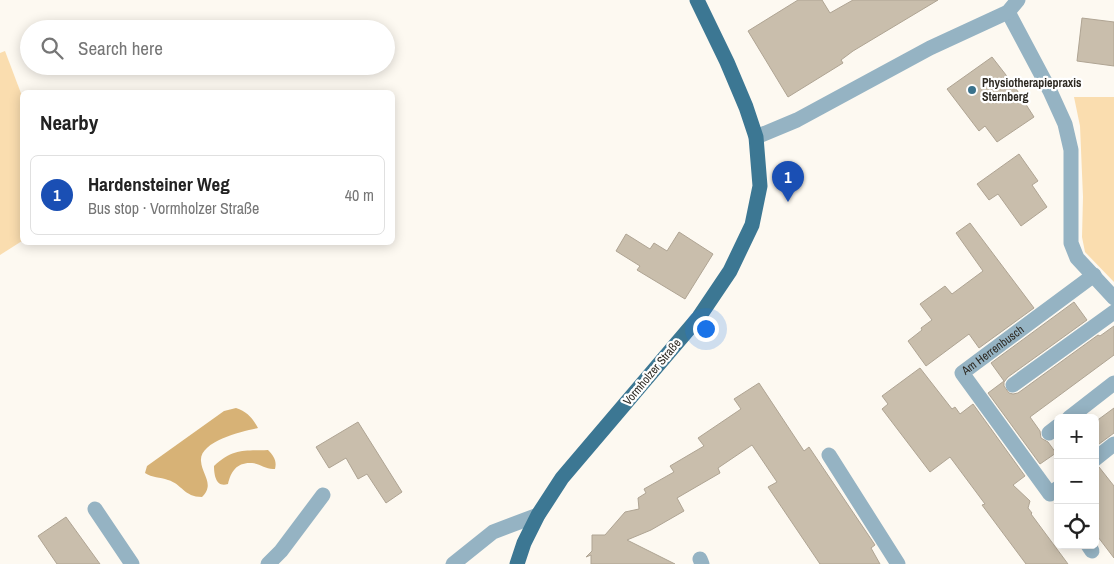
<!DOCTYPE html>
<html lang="en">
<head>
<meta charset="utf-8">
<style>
	:root { --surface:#fff; --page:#f6f6f6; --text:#222; --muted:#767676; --line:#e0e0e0; --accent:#3a728c }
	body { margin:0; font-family:"Archivo Narrow",sans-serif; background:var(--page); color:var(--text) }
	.controls { position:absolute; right:15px; bottom:15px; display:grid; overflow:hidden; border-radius:8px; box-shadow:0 2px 12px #0003 }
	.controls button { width:45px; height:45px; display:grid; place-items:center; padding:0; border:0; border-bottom:1px solid var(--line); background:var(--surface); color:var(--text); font:25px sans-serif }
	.you { position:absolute; left:705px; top:328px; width:18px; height:18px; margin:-12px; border:4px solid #fff; border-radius:50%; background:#1a73e8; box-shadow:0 0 0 8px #1a73e833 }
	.badge { display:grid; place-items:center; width:32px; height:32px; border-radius:50%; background:var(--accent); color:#fff; font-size:16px; font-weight:700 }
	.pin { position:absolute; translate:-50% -41px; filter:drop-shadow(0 1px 2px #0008) }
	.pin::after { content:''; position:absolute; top:26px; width:18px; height:15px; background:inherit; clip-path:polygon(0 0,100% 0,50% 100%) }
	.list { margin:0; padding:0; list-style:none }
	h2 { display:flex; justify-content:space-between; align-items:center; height:65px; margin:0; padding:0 20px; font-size:21px }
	h2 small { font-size:16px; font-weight:400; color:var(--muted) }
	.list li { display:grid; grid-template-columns:32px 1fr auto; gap:15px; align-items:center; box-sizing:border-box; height:80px; margin:0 10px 10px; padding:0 10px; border:1px solid var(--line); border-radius:8px }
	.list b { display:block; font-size:19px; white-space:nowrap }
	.list p { margin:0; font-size:16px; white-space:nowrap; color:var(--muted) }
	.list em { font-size:16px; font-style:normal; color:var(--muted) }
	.icon { flex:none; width:28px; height:28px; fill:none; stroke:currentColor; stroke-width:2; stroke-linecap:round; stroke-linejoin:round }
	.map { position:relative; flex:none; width:1114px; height:564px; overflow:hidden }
	.search { position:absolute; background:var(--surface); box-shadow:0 2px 12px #0003; left:20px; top:20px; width:375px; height:55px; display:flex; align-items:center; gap:12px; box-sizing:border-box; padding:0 18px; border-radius:28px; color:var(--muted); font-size:19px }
	.panel { position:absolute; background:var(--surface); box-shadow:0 2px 12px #0003; left:20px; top:90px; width:375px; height:155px; border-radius:8px }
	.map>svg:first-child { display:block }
	.green { fill:#faddaf }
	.water { fill:#d7b276 }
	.building { fill:#c9beac; stroke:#afa493 }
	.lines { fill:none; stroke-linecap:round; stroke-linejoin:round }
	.minor { stroke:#95b3c3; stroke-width:15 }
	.major { stroke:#3c7793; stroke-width:15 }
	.poi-dot { fill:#3a728c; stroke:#fff; stroke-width:2 }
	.labels { text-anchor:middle; stroke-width:4.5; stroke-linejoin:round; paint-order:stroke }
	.poi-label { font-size:12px; font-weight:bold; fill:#2e2a23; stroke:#fff; text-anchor:start }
	.street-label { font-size:12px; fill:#2e2a23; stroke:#fff }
</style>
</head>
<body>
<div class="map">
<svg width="1114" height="564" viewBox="0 0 1114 564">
	<rect width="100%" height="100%" fill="#fdf9f1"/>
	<g class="green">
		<polygon points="5,51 22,96 22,241 0,255 0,53"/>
		<polygon points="1074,97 1114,97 1114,282 1085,252 1082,237 1083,197 1080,126"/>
	</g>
	<g class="water">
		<path d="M236,408C247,412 252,417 258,428C243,431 199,441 201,461C202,475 215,484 202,497C184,497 182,484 168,480C160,477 152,478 145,473L147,466L224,411Z"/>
		<path d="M268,450C274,456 277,461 275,469C266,470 261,464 252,463C237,462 231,471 228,484C216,488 214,475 214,466C234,448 243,451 268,450Z"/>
	</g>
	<g class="building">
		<polygon points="798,0 822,0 830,13 853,0 938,0 853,51 841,60 843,63 788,97 748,31"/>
		<polygon points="1082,18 1114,22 1114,66 1077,61"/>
		<polygon points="992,57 1013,84 1034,117 997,142 985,126 979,131 947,89"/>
		<polygon points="1019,154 1038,181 1032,185 1047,207 1021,226 998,194 989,200 977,184"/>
		<polygon points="970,223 1034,308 979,348 969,334 926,366 908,341 922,330 921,328 932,320 920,304 945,286 952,294 983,271 956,233"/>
		<polygon points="679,232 713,254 685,299 637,270 640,266 616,251 626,234 650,249 654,243 667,251"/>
		<polygon points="1074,302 1087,320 1008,377 1004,382 1004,386 1009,393 1013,394 1018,393 1098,335 1100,336 1114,326 1114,355 1030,417 1040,431 1041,438 1048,442 1056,453 1040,464 988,393 1004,381 991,363"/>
		<polygon points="920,368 952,409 955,407 960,414 973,404 1025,476 1013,485 1030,501 1028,508 1032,513 1031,514 1068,564 1026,564 982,505 985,504 950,457 930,472 882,409 888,404 882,396"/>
		<polygon points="759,383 804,451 809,447 869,536 875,545 871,548 880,564 820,564 768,487 777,482 752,445 718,468 720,473 677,498 684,511 651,530 627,540 675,564 591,564 591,555 586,557 592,551 592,535 605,535 625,512 639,509 638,498 646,493 644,489 674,472 670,466 704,446 698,438 741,409 734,399"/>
		<polygon points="1114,408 1114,433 1095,447 1095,422"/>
		<polygon points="358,422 402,492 386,503 367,474 358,479 346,458 329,468 316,447"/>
		<polygon points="1099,467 1114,486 1114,558 1095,533 1095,468"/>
		<polygon points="66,517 100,564 57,564 38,536"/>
	</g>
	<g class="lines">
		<g class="minor">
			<polyline points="1008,12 1050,91 1065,124 1071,150 1071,243 1077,258 1114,298"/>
			<polyline points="756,137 797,120 930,48 1008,12 1018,0"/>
			<polyline points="1013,385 1114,312"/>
			<polyline points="1069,418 1114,383"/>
			<polyline points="1049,433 1058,426"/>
			<polyline points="829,455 898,564"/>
			<polyline points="1095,459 1114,444"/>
			<path id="s1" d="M1058,488L1050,494L962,373L1094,275"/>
			<polyline points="95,509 132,564"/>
			<polyline points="1088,545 1092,551"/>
			<polyline points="700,559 702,564"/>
			<polyline points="268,564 281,551 323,495"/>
			<polyline points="453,564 493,532 538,515"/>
		</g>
		<polyline class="major" points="517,564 524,543 538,515 562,478 699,317 730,271 752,225 760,186 756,137 746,107 727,62 697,0"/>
	</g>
	<circle class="poi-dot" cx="972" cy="90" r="5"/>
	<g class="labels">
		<g class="poi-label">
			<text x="982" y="87">Physiotherapiepraxis<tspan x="982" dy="14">Sternberg</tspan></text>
		</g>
		<g class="street-label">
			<text dy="4" stroke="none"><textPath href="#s1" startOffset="198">Am Herrenbusch</textPath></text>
			<text transform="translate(652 372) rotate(-50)" y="4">Vormholzer Straße</text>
		</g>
	</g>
</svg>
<div class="controls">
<button>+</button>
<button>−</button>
<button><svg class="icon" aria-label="locate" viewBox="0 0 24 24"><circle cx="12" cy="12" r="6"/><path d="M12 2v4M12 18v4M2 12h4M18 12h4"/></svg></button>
</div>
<div class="you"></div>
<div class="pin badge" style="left:788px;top:202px;background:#1a4fb4">1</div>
<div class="search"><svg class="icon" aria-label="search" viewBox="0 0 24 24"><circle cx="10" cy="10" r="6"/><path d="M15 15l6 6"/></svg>Search here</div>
<section class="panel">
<h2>Nearby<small></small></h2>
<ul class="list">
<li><span class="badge" style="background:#1a4fb4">1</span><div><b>Hardensteiner Weg</b><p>Bus stop · Vormholzer Straße</p></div><em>40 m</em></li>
</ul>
</section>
</div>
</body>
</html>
